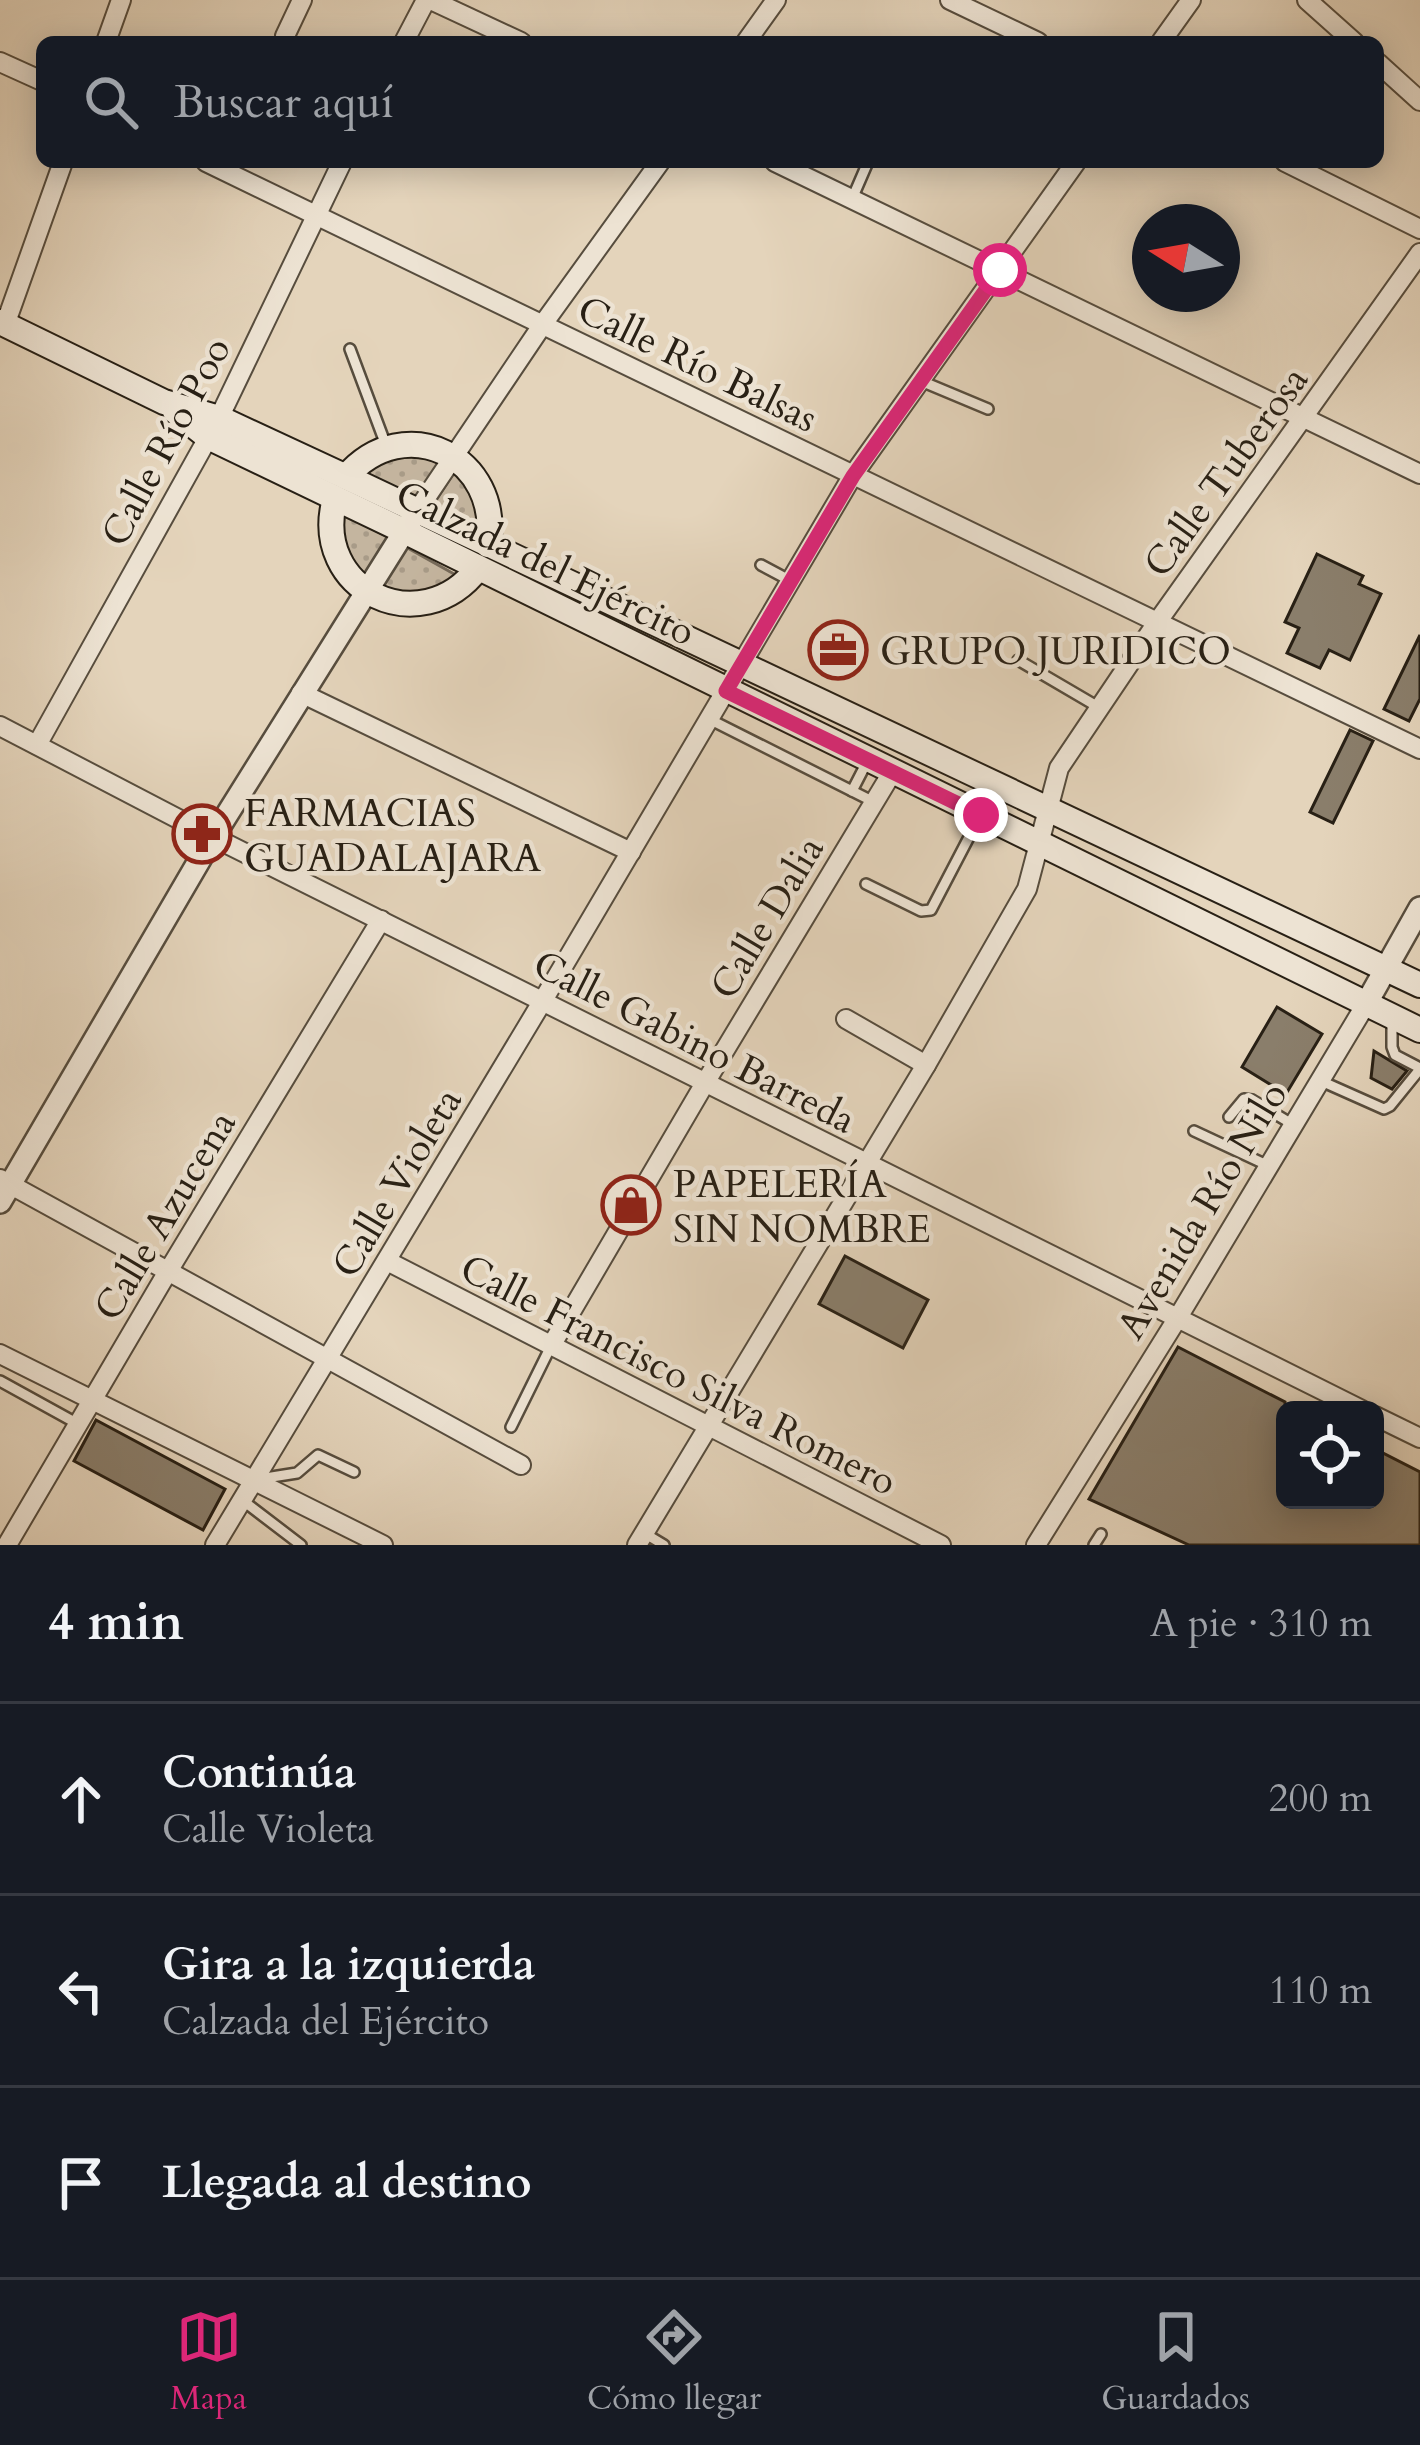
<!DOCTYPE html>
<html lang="es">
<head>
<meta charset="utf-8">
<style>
	:root { --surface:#171b24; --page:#20242c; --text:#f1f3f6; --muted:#9ea1a6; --line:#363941; --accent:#db2777 }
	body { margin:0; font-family:Cardo,serif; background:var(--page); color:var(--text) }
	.controls { position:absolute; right:36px; bottom:36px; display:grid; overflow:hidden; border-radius:18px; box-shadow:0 6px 30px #0003 }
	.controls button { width:108px; height:108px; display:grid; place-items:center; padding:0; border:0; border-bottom:3px solid var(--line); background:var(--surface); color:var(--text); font:60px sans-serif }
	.compass { position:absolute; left:1132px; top:204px; width:108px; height:108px; border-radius:50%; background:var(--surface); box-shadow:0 6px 30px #0003; rotate:281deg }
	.stop { position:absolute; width:36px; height:36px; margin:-27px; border:9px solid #db2777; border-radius:50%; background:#fff }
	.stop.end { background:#db2777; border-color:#fff; box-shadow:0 3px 12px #0008 }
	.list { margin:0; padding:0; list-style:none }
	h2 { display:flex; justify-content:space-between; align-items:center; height:156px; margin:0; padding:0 48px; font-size:51px }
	h2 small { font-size:39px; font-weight:400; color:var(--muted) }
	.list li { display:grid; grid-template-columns:78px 1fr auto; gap:36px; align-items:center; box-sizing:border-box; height:192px; padding:0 48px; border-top:3px solid var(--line) }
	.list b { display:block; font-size:45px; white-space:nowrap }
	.list p { margin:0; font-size:39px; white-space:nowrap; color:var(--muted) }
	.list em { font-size:39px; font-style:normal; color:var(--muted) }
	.icon { flex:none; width:66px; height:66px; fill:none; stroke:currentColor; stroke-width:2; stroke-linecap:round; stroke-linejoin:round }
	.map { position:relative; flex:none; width:1420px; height:1545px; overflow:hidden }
	.search { position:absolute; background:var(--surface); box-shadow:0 6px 30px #0003; left:36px; right:36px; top:36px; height:132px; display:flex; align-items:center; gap:30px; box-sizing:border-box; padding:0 42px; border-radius:18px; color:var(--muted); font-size:45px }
	.sheet { height:732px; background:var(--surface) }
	nav { display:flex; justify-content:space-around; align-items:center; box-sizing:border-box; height:168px; border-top:3px solid var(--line); background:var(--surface); font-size:33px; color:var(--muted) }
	nav a { display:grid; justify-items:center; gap:6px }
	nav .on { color:var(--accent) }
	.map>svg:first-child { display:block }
	.grass { fill:url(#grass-dots); stroke:#766a5a; stroke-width:3 }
	.building { fill:#8a7e6b; stroke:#282015; stroke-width:3 }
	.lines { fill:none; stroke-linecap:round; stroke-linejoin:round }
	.service-casing { stroke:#574d3e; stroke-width:14 }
	.minor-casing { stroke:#574d3e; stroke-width:22 }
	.tertiary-casing { stroke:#574d3e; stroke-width:26 }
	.secondary-casing { stroke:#282015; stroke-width:28 }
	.service { stroke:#ede3d3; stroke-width:9 }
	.minor { stroke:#ede3d3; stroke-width:18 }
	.tertiary { stroke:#ede3d3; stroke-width:21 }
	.secondary { stroke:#ede3d3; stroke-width:24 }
	.route { stroke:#db2777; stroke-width:15 }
	.labels { text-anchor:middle; stroke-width:9; stroke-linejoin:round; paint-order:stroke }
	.street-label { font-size:39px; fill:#282015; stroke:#ede3d3 }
	.poi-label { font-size:39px; fill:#282015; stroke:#ede3d3; text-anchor:start }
</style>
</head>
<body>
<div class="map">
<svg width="1420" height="1545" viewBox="0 0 1420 1545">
	<defs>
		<pattern id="grass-dots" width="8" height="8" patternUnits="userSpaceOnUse" patternTransform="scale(3)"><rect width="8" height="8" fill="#c4b59f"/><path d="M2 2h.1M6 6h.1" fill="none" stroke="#a89b88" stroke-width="1.8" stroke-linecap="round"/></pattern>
	</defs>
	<rect width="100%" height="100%" fill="#e4d4bb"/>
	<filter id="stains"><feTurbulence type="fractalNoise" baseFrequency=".00167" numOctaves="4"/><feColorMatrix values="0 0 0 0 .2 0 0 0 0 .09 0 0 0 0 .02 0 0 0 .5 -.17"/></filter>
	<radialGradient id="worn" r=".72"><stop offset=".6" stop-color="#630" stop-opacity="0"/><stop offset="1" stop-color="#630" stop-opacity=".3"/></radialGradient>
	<g class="grass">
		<polygon points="416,452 440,463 413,506 359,481 372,463"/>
		<polygon points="459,465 467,470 485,539 429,511"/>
		<polygon points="337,511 393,540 367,585 351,573"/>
		<polygon points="404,546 463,579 443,595 379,591"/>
	</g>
	<g class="building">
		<polygon points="1317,554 1363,576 1359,584 1381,594 1350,660 1329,650 1320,668 1287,653 1299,628 1285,622"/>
		<polygon points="1420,635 1420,699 1409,721 1384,709"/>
		<polygon points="1350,730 1373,741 1333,823 1310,812"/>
		<polygon points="1277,1007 1322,1034 1286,1094 1242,1067"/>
		<polygon points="1374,1051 1407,1071 1392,1089 1371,1078"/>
		<polygon points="845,1256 928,1300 903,1348 819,1304"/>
		<polygon points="1178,1347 1285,1402 1285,1500 1375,1500 1375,1449 1420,1472 1420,1545 1189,1545 1089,1499"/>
		<polygon points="96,1420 225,1489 203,1530 74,1461"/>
	</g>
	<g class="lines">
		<defs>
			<g id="service">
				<polyline points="852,199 868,162"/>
				<polyline points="350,349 387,448"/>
				<polyline points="921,381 988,409"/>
				<polyline points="761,565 791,581"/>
				<polyline points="1018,660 1100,708"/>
				<polyline points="709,719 874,802"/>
				<polyline points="852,791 868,760"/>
				<polyline points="866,884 921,911 931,910 979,818"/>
				<polyline points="1392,1022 1392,1047 1395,1055 1420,1068"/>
				<polyline points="1321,1081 1384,1109 1390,1106 1420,1069"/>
				<polyline points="1229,1117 1244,1099 1252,1100 1292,1124"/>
				<polyline points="1194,1131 1269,1166"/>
				<polyline points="0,1381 78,1424"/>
				<polyline points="511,1427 551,1346"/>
				<polyline points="259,1479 297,1473 318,1455 354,1472"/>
				<polyline points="242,1500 301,1545"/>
				<polyline points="644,1533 664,1545"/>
				<polyline points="1094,1545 1101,1534"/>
			</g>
			<g id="minor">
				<polyline points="431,0 521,42"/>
				<polyline points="950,0 1038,42"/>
				<polyline points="1307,0 1354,42"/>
				<polyline points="285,36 302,0"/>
				<polyline points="106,42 121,0"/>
				<polyline points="404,42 426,0"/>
				<polyline points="746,42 776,0"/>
				<polyline points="1161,42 1191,0"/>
				<polyline points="0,62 42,81"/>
				<polyline points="1378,63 1420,101"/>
				<polyline points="206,162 1420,749"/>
				<polyline points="775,162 1420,474"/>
				<polyline points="1285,162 1420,229"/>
				<polyline points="5,325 63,162"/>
				<polyline points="417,511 543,324 660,162"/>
				<polyline points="301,693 631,852"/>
				<polyline points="0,726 213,837 1362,1410"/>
				<polyline points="37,745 219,418 342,162"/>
				<polyline points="846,1019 926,1065"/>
				<polyline points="0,1179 521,1465"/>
				<polyline points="387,1261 941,1545"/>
				<polyline points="551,1346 705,1083 893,771"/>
				<polyline points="0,1354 383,1545"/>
				<polyline points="1375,1416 1420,1438"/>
				<polyline points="7,1545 167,1273 381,920"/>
				<polyline points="215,1545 542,1002 853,475 1076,162"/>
				<polyline points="637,1545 926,1065 1027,889 1059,768 1158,621 1420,253"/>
				<polyline points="1036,1545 1177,1319 1366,1004"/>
			</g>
			<g id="tertiary">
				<polyline points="1366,1004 1420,908"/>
				<polyline points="0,1202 213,837 412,519"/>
			</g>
			<g id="secondary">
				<polyline points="0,322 164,402 219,418 346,477 1420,985"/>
				<polyline points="175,411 208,437 404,531 1420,1030"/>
				<path d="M346,477C404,409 503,457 488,545"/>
				<path d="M335,499C310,590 421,643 478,568"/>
			</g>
		</defs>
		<use href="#service" class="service-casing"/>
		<use href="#minor" class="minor-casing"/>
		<use href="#tertiary" class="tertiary-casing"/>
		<use href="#secondary" class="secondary-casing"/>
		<use href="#service" class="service"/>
		<use href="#minor" class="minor"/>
		<use href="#tertiary" class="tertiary"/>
		<use href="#secondary" class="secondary"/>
	</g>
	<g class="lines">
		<polyline class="route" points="981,815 726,691 853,476 1000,270"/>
	</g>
	<defs>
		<symbol id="office-ring" viewBox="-11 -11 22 22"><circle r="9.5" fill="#ede3d3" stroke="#8f2418" stroke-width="1.5"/><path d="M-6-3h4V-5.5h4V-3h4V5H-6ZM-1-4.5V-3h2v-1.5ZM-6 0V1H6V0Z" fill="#8f2418"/></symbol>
		<symbol id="pharmacy-ring" viewBox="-11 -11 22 22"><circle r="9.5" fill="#ede3d3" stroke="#8f2418" stroke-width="1.5"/><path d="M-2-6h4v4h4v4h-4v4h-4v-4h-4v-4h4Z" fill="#8f2418"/></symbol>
		<symbol id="shop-ring" viewBox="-11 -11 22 22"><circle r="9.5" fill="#ede3d3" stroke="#8f2418" stroke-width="1.5"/><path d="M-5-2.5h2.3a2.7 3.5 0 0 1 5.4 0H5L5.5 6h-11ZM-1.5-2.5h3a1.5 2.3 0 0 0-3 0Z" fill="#8f2418"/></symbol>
	</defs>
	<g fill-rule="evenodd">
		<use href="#office-ring" x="805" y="617" width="66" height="66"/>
		<use href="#pharmacy-ring" x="169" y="801" width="66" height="66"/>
		<use href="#shop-ring" x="598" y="1172" width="66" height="66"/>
	</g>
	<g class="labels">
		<g class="street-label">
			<text transform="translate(698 363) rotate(26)" y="14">Calle Río Balsas</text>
			<text transform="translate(165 441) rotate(-62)" y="14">Calle Río Poo</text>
			<text transform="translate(1225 471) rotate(-54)" y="14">Calle Tuberosa</text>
			<text transform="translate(546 562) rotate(26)" y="14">Calzada del Ejército</text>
			<text transform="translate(766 917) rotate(-59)" y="14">Calle Dalia</text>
			<text transform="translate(695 1041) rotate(27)" y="14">Calle Gabino Barreda</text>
			<text transform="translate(396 1182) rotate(-59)" y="14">Calle Violeta</text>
			<text transform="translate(1201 1210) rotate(-59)" y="14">Avenida Río Nilo</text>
			<text transform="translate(164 1215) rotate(-59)" y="14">Calle Azucena</text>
			<text transform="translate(679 1374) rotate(27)" y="14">Calle Francisco Silva Romero</text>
		</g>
		<g class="poi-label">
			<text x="880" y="664">GRUPO JURIDICO</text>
			<text x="244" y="826">FARMACIAS<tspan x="244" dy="45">GUADALAJARA</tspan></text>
			<text x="673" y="1197">PAPELERÍA<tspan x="673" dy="45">SIN NOMBRE</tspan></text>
		</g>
	</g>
	<rect width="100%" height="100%" filter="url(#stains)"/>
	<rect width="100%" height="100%" fill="url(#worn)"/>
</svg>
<div class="controls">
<button><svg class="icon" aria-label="locate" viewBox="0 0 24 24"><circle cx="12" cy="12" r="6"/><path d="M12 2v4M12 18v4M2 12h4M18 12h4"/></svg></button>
</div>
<svg class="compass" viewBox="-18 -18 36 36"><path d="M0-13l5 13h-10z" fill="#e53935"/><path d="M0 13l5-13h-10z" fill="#9ea1a6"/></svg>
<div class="stop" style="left:1000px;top:270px"></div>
<div class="stop end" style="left:981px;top:815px"></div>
<div class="search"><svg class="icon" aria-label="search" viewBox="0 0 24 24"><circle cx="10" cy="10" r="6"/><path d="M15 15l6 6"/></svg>Buscar aquí</div>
</div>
<section class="sheet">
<h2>4 min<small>A pie · 310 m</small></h2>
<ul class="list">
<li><svg class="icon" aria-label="ahead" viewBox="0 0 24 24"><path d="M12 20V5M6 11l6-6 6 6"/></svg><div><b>Continúa</b><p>Calle Violeta</p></div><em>200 m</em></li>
<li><svg class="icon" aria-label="left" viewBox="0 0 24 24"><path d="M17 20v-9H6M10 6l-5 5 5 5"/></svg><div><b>Gira a la izquierda</b><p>Calzada del Ejército</p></div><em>110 m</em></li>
<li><svg class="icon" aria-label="arrive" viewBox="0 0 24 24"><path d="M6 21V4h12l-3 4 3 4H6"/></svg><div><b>Llegada al destino</b></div></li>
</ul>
</section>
<nav>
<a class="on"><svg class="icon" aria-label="map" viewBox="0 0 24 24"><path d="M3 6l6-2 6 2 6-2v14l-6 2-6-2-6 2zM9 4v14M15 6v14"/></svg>Mapa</a>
<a><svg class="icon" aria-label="directions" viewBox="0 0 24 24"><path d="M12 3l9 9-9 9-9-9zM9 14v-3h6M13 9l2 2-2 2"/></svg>Cómo llegar</a>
<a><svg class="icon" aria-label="saved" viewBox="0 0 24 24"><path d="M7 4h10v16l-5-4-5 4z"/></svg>Guardados</a>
</nav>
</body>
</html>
